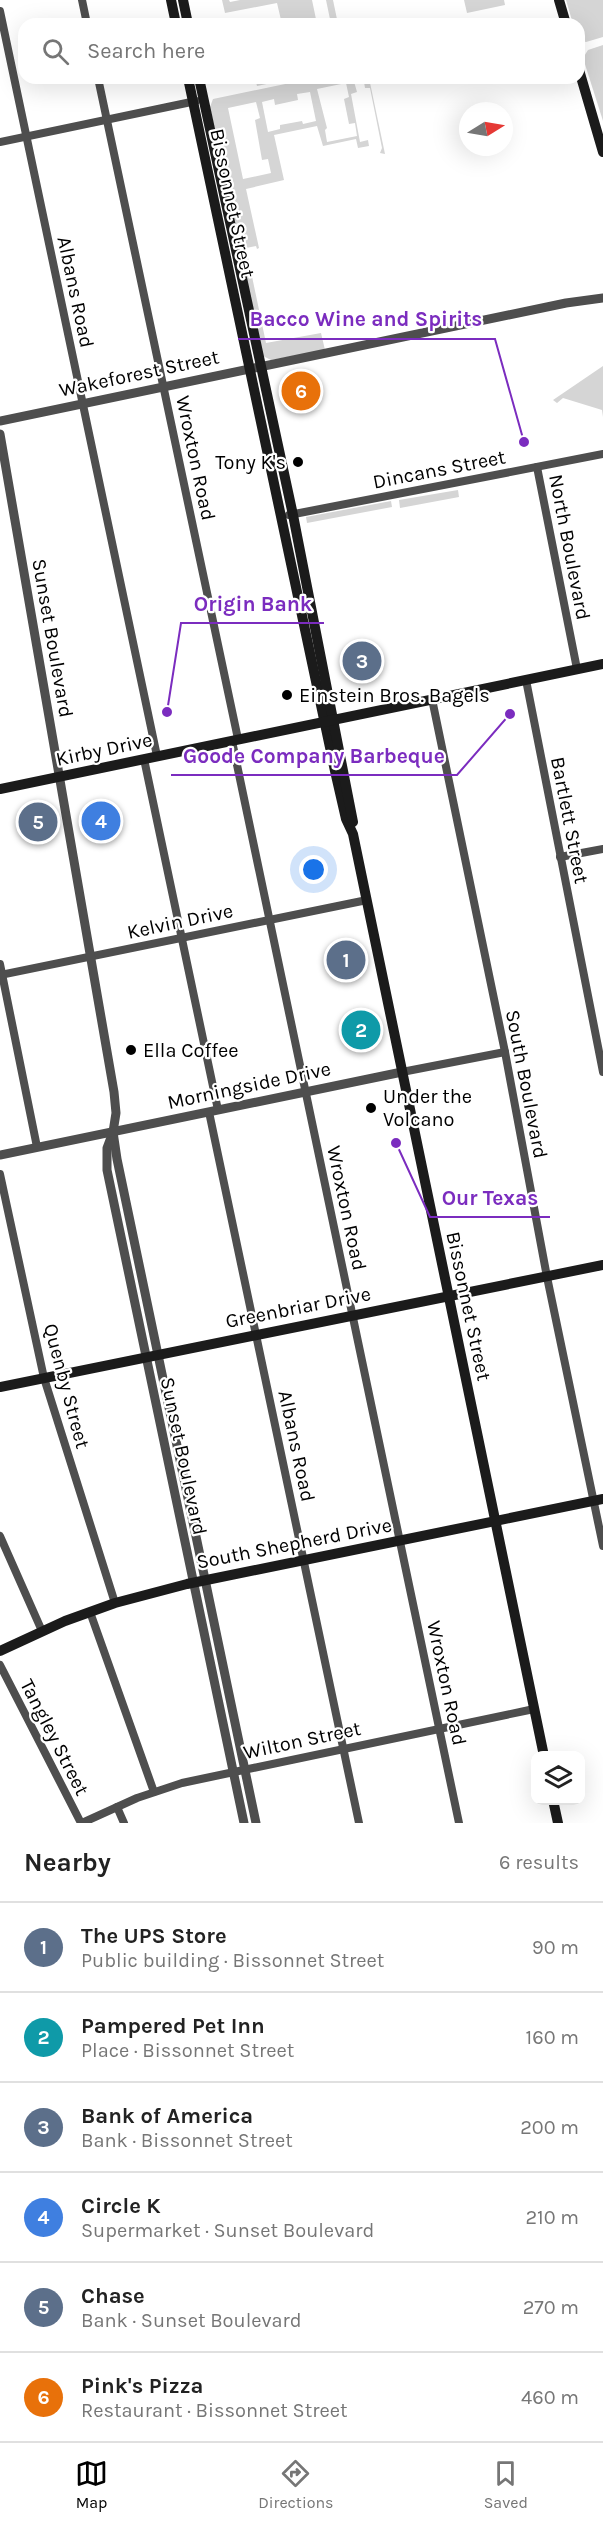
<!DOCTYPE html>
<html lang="en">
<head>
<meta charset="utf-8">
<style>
	:root { --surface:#fff; --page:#f2f2f2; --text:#222; --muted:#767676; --line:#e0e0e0; --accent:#000 }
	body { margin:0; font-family:Karla,sans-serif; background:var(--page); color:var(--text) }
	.controls { position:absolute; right:18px; bottom:18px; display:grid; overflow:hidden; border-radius:12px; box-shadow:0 6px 24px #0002 }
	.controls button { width:54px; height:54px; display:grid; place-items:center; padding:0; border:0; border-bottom:2px solid var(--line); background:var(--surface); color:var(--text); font:30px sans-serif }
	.compass { position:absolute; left:459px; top:102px; width:54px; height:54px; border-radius:50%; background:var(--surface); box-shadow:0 6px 24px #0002; rotate:79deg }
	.you { position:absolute; left:314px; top:870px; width:21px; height:21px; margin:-15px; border:4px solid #fff; border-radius:50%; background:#1a73e8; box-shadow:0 0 0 9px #1a73e833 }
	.badge { display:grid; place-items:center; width:39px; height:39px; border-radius:50%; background:var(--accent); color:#fff; font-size:20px; font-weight:700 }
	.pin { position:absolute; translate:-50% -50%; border:3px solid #fff; box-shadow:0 2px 6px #0006 }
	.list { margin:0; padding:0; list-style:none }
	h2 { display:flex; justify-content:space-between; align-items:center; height:78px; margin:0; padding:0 24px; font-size:26px }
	h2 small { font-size:20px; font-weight:400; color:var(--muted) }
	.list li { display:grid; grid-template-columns:39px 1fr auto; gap:18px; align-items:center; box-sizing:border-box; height:90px; padding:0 24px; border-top:2px solid var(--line) }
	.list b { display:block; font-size:22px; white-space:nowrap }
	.list p { margin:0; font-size:20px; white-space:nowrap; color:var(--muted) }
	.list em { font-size:20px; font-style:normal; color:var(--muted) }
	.icon { flex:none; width:33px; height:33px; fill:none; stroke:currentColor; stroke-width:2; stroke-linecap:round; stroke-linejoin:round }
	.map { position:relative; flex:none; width:603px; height:1823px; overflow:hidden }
	.search { position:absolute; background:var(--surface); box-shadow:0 6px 24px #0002; left:18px; right:18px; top:18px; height:66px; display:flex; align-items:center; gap:15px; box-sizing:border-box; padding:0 21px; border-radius:18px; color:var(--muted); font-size:22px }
	.sheet { height:618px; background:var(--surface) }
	nav { display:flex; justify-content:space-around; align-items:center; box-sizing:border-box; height:84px; border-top:2px solid var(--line); background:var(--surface); font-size:16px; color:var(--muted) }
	nav a { display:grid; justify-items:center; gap:3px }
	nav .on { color:var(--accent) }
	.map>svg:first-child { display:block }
	.green { fill:#d5d5d5; fill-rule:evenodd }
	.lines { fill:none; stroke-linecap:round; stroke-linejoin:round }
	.minor { stroke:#4e4e4e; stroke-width:8 }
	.tertiary { stroke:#4e4e4e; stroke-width:9 }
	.secondary { stroke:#1b1b1b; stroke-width:10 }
	.poi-dot { fill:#000; stroke:#fff; stroke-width:2 }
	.labels { text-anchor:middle; stroke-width:4.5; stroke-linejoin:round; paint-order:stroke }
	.street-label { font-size:20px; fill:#000; stroke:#fff }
	.poi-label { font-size:20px; fill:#000; stroke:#fff; text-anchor:start }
	.leader { fill:none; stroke:#7b2cbf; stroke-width:2 }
	.callout-dot { fill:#7b2cbf; stroke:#fff; stroke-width:2 }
	.callout-label { font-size:21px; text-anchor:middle; font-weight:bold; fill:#7b2cbf; stroke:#fff; stroke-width:4.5; stroke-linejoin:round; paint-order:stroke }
</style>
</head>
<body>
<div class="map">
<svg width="603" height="1823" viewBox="0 0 603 1823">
	<rect width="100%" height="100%" fill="#fff"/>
	<g class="green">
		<polygon points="222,0 229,0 230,2 240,0 312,0 317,24 263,24 281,20 277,3 225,13"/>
		<polygon points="326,0 333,0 338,24 331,24"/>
		<polygon points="464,0 504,0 505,5 467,13"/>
		<polygon points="566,0 603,0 603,37 586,42 579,40 579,24 573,24"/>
		<polygon points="603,45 603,121 583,58 588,50"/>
		<polygon points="255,78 295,78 257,86"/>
		<path d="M314,78H353L357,92L351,94L360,142L368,140L369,146L358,148L356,139L323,146L317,126L274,135L284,180L246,189L259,248L257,249L256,246L246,248L266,343L321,333L325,350L271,360L263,356L210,107L213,99ZM346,83L349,97L344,99L349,124L355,123L357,136L327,142L325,130L327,128L317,89ZM310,92L316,121L303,124L302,121L280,125V129L268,132L262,102L274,99L275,105L298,100L297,94ZM256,102L260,118L255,120L262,160L268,159L271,173L243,179L228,108Z"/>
		<polygon points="358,78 369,78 385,154 380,153 382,148 370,88 365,88 364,82 359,82"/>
		<polygon points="603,366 603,417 602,410 563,398 557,403 553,400"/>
		<polygon points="458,490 459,497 400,508 399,500"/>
		<polygon points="391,501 392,507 307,523 306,517"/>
	</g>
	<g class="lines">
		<g class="minor">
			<polyline points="82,0 87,24"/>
			<polyline points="0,11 157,756"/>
			<polyline points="98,78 238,739"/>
			<polyline points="0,142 196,101"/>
			<polyline points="537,467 577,669"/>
			<polyline points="289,515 603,454"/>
			<polyline points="526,680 603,1072"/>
			<polyline points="432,699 505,1052 547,1277 603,1546"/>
			<polyline points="232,741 459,1823"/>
			<polyline points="144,759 218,1110"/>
			<polyline points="560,857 603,849"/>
			<polyline points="0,964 37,1147"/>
			<polyline points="0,975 367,900"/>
			<polyline points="402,1072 505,1052"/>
			<polyline points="209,1112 359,1823"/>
			<polyline points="0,1174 44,1378 115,1603"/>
			<polyline points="0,1536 42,1631"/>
			<polyline points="90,1612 154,1792"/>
			<polyline points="0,1665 81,1823"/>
			<polyline points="117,1807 124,1823"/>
			<polyline points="82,1823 137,1798 182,1783 534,1709"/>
		</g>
		<g class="tertiary">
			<polyline points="0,421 566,303 603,298"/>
			<polyline points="0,434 114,1092 116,1113 113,1132 117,1159 256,1823"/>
			<polyline points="113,1132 107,1148 107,1170 244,1823"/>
			<polyline points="0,1155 402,1072"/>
		</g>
		<g class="secondary">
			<polyline points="171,0 176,24"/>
			<polyline points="183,0 188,24"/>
			<polyline points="559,0 566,24"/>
			<polyline points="579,70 603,152"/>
			<polyline points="188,78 335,771 346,819 353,834 544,1756"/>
			<polyline points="199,78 293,515 353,822"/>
			<polyline points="0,789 603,664"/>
			<polyline points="0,1387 603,1265"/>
			<polyline points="0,1651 65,1621 115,1603 187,1584 603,1499"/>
			<polyline points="553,1800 558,1823"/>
		</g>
	</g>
	<g class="poi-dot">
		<circle cx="298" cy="462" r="6"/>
		<circle cx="287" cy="695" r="6"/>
		<circle cx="131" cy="1050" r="6"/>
		<circle cx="371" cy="1108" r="6"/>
	</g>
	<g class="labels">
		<g class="street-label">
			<text transform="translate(233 203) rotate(78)" y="7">Bissonnet Street</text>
			<text transform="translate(76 292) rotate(78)" y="7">Albans Road</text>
			<text transform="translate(139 373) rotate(-12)" y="7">Wakeforest Street</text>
			<text transform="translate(196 458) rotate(78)" y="7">Wroxton Road</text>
			<text transform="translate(439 469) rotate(-11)" y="7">Dincans Street</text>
			<text transform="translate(570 547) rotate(79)" y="7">North Boulevard</text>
			<text transform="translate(53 638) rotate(80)" y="7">Sunset Boulevard</text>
			<text transform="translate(104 749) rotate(-12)" y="7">Kirby Drive</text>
			<text transform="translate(570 820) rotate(79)" y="7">Bartlett Street</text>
			<text transform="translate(180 921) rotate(-12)" y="7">Kelvin Drive</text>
			<text transform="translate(527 1084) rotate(79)" y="7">South Boulevard</text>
			<text transform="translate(249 1085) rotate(-12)" y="7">Morningside Drive</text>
			<text transform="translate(347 1208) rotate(78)" y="7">Wroxton Road</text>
			<text transform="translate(469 1306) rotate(78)" y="7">Bissonnet Street</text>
			<text transform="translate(298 1307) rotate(-11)" y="7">Greenbriar Drive</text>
			<text transform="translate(67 1386) rotate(75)" y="7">Quenby Street</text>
			<text transform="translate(297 1446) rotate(78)" y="7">Albans Road</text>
			<text transform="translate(184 1456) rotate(78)" y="7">Sunset Boulevard</text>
			<text transform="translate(294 1543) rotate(-11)" y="7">South Shepherd Drive</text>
			<text transform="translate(447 1683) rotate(78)" y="7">Wroxton Road</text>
			<text transform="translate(55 1737) rotate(63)" y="7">Tangley Street</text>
			<text transform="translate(302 1740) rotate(-12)" y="7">Wilton Street</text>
		</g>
		<g class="poi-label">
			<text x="286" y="469" text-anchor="end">Tony K's</text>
			<text x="299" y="702">Einstein Bros. Bagels</text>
			<text x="143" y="1057">Ella Coffee</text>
			<text x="383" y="1103">Under the<tspan x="383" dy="23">Volcano</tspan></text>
		</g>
	</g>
	<path class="leader" d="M524 442L495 339H238M167 712L181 623H324M510 714L457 775H171M396 1143L430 1217H550"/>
	<g class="callout-dot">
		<circle cx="524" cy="442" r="6"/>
		<circle cx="167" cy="712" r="6"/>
		<circle cx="510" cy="714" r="6"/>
		<circle cx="396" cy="1143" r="6"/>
	</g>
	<g class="callout-label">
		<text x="366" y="326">Bacco Wine and Spirits</text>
		<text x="253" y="611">Origin Bank</text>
		<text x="314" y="763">Goode Company Barbeque</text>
		<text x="490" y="1205">Our Texas</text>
	</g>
</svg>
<div class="controls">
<button><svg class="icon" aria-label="layers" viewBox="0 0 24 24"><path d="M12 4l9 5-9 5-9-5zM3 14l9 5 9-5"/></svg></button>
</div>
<svg class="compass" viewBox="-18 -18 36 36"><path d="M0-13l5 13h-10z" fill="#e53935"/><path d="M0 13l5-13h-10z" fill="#767676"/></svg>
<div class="you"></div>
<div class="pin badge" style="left:346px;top:960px;background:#5c6f8a">1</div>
<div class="pin badge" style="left:361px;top:1030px;background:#0f9aa8">2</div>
<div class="pin badge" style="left:362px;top:661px;background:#5c6f8a">3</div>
<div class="pin badge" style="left:101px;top:821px;background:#3f7fe0">4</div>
<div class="pin badge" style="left:38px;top:822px;background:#5c6f8a">5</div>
<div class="pin badge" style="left:301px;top:391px;background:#e8710a">6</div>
<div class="search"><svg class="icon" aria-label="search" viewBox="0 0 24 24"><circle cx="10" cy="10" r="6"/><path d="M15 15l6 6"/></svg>Search here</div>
</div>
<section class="sheet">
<h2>Nearby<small>6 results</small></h2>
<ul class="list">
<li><span class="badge" style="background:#5c6f8a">1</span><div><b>The UPS Store</b><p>Public building · Bissonnet Street</p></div><em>90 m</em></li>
<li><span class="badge" style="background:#0f9aa8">2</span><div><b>Pampered Pet Inn</b><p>Place · Bissonnet Street</p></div><em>160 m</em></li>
<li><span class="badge" style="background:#5c6f8a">3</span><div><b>Bank of America</b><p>Bank · Bissonnet Street</p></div><em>200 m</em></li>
<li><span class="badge" style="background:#3f7fe0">4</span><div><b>Circle K</b><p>Supermarket · Sunset Boulevard</p></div><em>210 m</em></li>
<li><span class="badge" style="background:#5c6f8a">5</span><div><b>Chase</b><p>Bank · Sunset Boulevard</p></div><em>270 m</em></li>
<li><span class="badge" style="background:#e8710a">6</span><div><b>Pink's Pizza</b><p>Restaurant · Bissonnet Street</p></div><em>460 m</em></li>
</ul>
</section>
<nav>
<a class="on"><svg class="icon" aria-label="map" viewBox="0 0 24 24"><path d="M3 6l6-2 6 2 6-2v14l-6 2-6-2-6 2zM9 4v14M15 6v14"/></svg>Map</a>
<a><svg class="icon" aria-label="directions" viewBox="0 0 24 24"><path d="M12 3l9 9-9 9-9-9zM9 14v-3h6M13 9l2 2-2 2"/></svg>Directions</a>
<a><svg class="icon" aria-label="saved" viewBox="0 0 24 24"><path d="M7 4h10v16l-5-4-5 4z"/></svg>Saved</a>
</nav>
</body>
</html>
